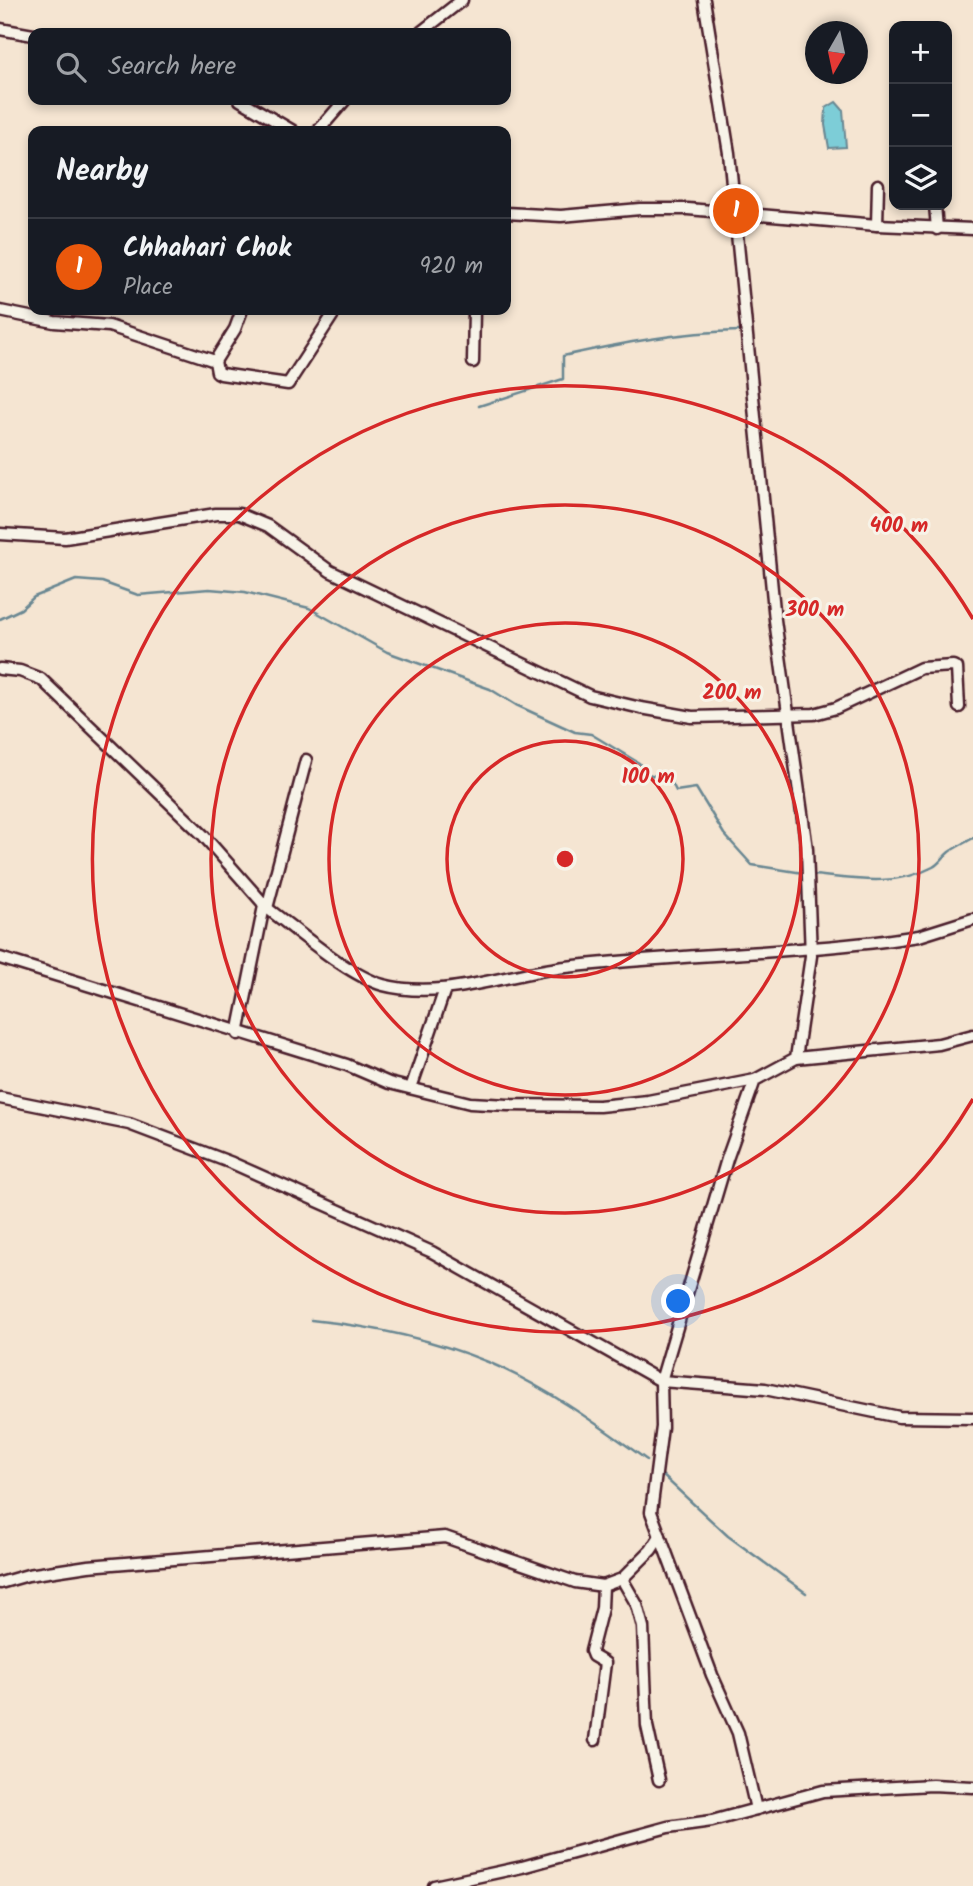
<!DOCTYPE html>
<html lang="en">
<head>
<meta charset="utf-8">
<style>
	:root { --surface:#171b24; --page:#242831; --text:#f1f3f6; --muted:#9ea1a6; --line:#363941; --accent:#ea580c }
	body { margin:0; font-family:Kalam,sans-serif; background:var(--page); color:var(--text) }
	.controls { position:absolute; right:21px; top:21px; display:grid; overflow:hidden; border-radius:14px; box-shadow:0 4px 10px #0003 }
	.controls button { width:63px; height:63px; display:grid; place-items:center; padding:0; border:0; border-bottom:2px solid var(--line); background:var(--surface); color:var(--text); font:35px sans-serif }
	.compass { position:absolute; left:805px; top:21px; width:63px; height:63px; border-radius:50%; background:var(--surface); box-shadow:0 4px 10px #0003; rotate:189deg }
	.you { position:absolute; left:679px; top:1302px; width:24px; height:24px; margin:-18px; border:5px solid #fff; border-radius:50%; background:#1a73e8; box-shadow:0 0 0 10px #1a73e833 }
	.badge { display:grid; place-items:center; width:46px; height:46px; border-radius:50%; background:var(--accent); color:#fff; font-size:23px; font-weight:700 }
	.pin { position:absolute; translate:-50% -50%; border:4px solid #fff; box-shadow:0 2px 7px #0006 }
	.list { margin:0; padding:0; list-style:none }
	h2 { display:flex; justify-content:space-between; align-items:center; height:91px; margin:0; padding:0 28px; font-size:30px }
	h2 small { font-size:23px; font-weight:400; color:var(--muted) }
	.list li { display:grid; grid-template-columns:46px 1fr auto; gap:21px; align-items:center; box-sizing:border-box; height:98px; padding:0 28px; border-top:2px solid var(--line) }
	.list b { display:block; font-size:26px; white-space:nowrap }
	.list p { margin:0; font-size:23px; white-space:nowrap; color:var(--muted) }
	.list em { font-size:23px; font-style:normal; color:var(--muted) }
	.icon { flex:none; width:38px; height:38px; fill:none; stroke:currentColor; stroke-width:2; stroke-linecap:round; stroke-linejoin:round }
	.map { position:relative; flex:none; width:973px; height:1886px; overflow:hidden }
	.search { position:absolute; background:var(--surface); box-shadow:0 4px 10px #0003; left:28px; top:28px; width:483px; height:77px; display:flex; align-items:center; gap:18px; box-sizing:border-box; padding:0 24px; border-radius:14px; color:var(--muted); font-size:26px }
	.panel { position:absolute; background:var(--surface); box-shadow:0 4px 10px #0003; left:28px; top:126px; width:483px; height:189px; border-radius:14px }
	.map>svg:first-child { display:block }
	.water { fill:#7dcdd7; stroke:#698792; stroke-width:2 }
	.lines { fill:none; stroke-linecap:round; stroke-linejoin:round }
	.stream { stroke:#698792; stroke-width:2.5 }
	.street-casing { stroke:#4a1f2b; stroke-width:15 }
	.street { stroke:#f7f3e8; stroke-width:10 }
	.ring { fill:none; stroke:#d62828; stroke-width:3.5 }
	.centre { fill:#d62828; stroke:#f7f3e8; stroke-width:3.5 }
	.ring-label { font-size:21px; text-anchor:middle; font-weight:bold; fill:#d62828; stroke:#f7f3e8; stroke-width:6; stroke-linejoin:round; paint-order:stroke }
</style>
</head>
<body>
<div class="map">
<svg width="973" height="1886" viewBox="0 0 973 1886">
	<rect width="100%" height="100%" fill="#f5e5d2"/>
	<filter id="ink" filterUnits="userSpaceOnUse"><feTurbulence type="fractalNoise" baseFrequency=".0143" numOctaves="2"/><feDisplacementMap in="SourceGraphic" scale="14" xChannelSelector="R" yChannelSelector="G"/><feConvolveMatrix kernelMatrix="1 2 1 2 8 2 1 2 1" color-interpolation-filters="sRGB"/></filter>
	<g filter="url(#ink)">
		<polygon class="water" points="836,102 843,110 846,147 829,148 825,125 826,108"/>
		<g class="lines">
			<g class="stream">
				<path d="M479,406L563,379V356C622,343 679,332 740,331"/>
				<polyline points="0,619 21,609 34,597 76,580 102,582 138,595 209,589 245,592 309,608 387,652 490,689 516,705 575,732 591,734 639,763 645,773 671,781 676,791 696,788 724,834 752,865 803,873"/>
				<path d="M814,875C853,879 896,887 933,867C940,863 943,857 949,852C956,847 965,843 973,838"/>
				<path d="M311,1320C370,1326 432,1339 488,1362C545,1386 597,1424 647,1460"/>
				<polyline points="660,1473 728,1536 806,1593"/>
			</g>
			<defs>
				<g id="street">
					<polyline points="704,0 729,153 775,620 807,849 811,956 796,1058 755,1080 727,1159 661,1381 662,1427 651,1512 712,1675 738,1733 756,1809"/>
					<polyline points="0,29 33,35"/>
					<polyline points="420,33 462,0"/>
					<polyline points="240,100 293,131"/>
					<polyline points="318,131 345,100"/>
					<polyline points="935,205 937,229"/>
					<polyline points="506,213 561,216 640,209 688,209 877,225 973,229"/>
					<polyline points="877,225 878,185"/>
					<polyline points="0,311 54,322 109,326 215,361 235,329 242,310"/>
					<polyline points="215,361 217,372 221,374 288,384 336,310"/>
					<polyline points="473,362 474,310"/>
					<polyline points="0,534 65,538 216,514 239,514 268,526 330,571 590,696 641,708 692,717 814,714 836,708 921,668 953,666 957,668 959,707"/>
					<polyline points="0,669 20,671 41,679 203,835 262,902 264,906 238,1034"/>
					<path d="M264,906C296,929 347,975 383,985C443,1001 507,973 566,967C672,955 778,954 884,941L919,936L973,919"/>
					<polyline points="267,908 306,760"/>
					<polyline points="0,958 347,1065 389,1083 470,1103 508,1105 599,1106 648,1101 755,1080"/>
					<polyline points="796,1058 939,1044 973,1035"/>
					<polyline points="411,1088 445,989"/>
					<polyline points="0,1098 129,1124 232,1163 432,1252 661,1381 765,1389 899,1417 973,1418"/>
					<polyline points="622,1579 637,1605 643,1627 647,1726 659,1780"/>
					<polyline points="0,1583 28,1575 88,1566 445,1537 575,1582 603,1586 622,1579 651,1550 660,1536"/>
					<polyline points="595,1740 605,1663 593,1656 591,1651 602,1608 603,1586"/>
					<polyline points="434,1886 522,1867 668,1827 712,1821 823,1791 932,1785 973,1787"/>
				</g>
			</defs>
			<use href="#street" class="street-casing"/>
			<use href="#street" class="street"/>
		</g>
	</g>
	<g class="ring">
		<circle cx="565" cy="859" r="118"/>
		<circle cx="565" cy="859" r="236"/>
		<circle cx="565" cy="859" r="354"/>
		<path d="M973 1099A473 473 0 1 1 973 619"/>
	</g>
	<circle cx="565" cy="859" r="10" class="centre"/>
	<g class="ring-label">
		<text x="899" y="532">400 m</text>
		<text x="815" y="616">300 m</text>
		<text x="732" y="699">200 m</text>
		<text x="648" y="783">100 m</text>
	</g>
</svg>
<div class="controls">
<button>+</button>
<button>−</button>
<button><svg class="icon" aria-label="layers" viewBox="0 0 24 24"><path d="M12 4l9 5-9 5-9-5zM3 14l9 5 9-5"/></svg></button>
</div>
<svg class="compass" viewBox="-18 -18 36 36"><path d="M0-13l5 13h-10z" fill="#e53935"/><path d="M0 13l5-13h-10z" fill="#9ea1a6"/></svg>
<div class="you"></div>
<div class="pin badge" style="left:736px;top:211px">1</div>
<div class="search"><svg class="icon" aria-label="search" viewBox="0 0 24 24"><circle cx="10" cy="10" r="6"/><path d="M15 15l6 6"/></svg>Search here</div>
<section class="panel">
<h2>Nearby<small></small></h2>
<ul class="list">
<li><span class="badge">1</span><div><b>Chhahari Chok</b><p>Place</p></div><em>920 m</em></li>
</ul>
</section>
</div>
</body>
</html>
